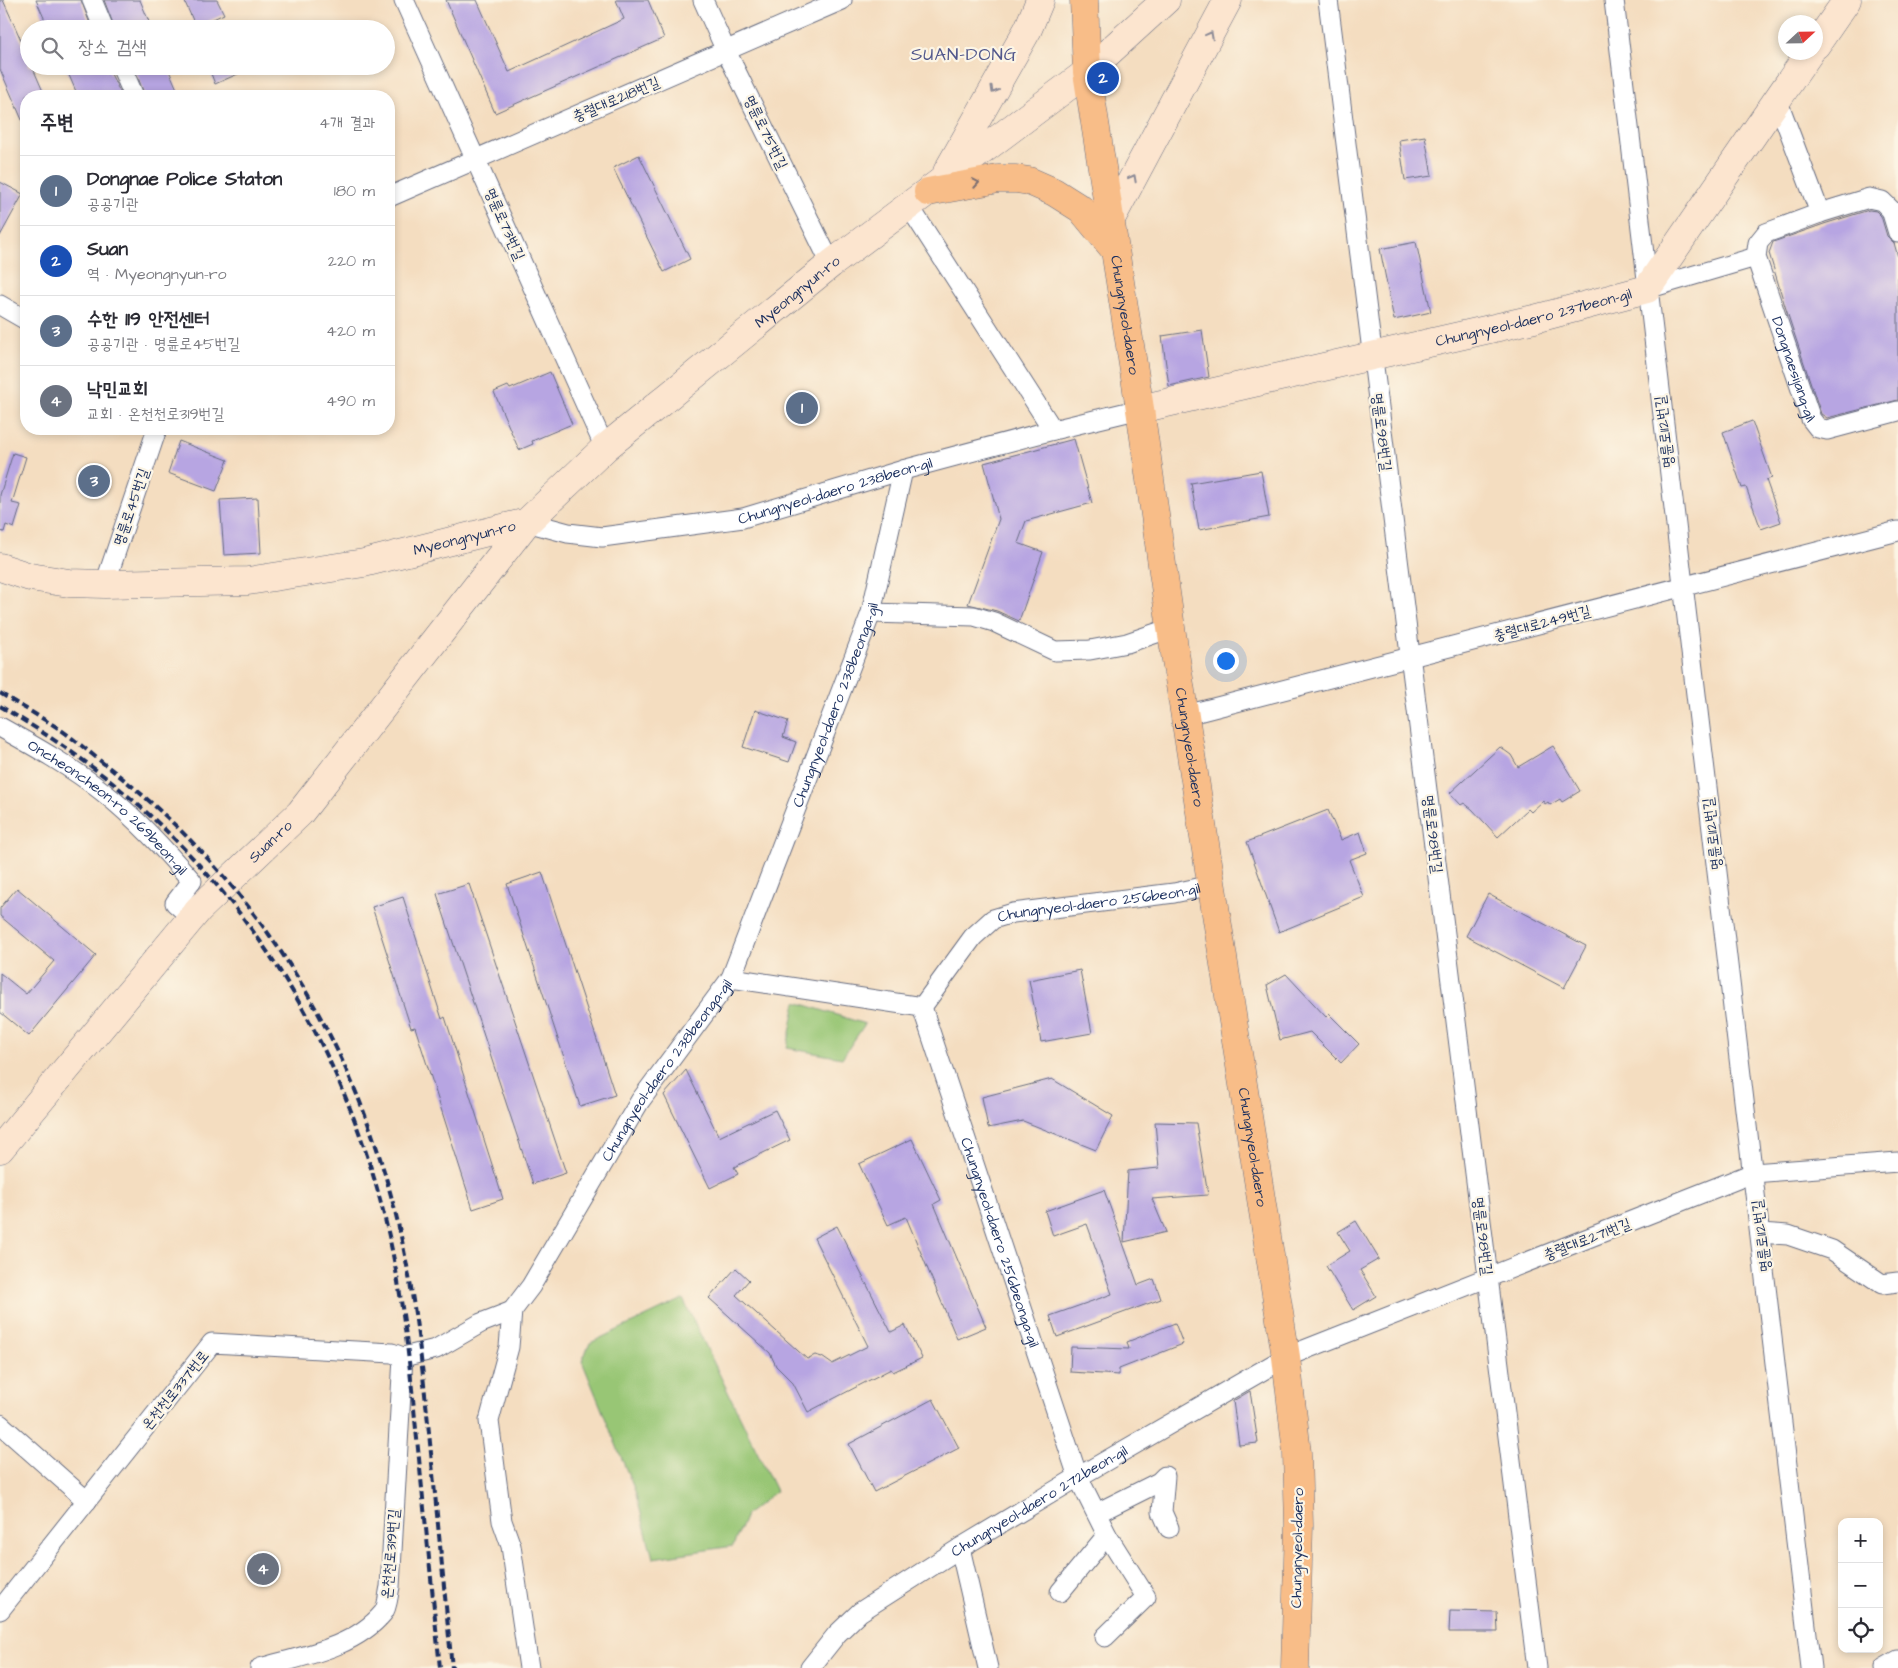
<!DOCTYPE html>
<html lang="ko">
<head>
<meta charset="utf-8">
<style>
	:root { --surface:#fff; --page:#f2f2f3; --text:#2b2b33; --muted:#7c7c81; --line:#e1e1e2; --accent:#d93025 }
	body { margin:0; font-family:"Architects Daughter","Poor Story",sans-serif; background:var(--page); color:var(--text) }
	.controls { position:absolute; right:15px; bottom:15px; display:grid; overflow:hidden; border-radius:10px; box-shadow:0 2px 8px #0003 }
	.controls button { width:45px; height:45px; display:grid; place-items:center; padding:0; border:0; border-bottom:1px solid var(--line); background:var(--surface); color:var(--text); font:25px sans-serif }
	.compass { position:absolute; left:1778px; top:15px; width:45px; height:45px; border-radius:50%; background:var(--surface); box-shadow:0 2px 8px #0003; rotate:68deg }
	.you { position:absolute; left:1225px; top:660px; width:18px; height:18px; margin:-12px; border:4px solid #fff; border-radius:50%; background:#1a73e8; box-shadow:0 0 0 8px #1a73e833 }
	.badge { display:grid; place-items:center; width:32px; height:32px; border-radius:50%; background:var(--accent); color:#fff; font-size:16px; font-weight:700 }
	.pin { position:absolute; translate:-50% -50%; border:2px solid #fff; box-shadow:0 1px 5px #0006 }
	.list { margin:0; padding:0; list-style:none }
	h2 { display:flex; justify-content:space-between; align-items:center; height:65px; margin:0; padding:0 20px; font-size:21px }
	h2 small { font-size:16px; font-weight:400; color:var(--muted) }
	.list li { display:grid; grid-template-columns:32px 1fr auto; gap:15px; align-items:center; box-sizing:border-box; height:70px; padding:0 20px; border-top:1px solid var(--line) }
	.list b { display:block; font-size:19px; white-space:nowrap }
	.list p { margin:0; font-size:16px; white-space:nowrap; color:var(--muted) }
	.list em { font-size:16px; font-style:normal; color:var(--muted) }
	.icon { flex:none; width:28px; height:28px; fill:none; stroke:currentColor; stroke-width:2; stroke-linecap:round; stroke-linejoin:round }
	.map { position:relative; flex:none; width:1898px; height:1668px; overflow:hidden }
	.search { position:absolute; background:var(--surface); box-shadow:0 2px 8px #0003; left:20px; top:20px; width:375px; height:55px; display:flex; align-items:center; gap:12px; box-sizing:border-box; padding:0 18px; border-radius:28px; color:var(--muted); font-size:19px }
	.panel { position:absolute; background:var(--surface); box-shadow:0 2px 8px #0003; left:20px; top:90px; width:375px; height:345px; border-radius:20px }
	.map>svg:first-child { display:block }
	.green { fill:#98c675; stroke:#5a7a6a }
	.building { fill:#b7a5e2 }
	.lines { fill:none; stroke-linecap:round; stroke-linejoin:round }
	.street-casing { stroke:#676c80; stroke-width:21 }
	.secondary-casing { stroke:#676c80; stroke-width:29 }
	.primary-casing { stroke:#676c80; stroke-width:29 }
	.street { stroke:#fff; stroke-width:19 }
	.secondary { stroke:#fce5cf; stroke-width:28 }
	.primary { stroke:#f8bd88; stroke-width:28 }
	.rail { stroke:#1b2f5e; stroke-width:4; stroke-dasharray:8 4; stroke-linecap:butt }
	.oneway { stroke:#8c8a96 }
	.oneway2 { stroke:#7e6f71 }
	.labels { text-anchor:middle; stroke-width:4.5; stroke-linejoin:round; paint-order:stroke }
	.street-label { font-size:15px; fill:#1b2f5e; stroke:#fcf5e5 }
	.quarter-label { font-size:18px; letter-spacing:1px; fill:#52588c; stroke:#fcf5e5 }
</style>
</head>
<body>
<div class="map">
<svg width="1898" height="1668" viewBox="0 0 1898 1668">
	<rect width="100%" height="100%" fill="#fcf5e5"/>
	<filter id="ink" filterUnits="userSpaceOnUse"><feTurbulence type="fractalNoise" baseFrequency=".02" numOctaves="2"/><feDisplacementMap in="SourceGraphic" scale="10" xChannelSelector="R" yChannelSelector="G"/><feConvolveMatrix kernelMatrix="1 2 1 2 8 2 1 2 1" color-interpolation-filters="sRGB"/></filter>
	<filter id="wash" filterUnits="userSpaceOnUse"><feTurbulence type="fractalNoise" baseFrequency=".0096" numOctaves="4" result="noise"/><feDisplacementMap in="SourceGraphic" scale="20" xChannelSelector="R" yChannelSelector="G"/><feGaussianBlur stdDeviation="1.12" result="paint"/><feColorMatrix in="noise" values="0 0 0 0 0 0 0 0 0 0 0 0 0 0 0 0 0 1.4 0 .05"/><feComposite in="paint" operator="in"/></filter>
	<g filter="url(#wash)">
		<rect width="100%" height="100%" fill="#f4ddc0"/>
		<g class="green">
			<polygon points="796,1002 865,1024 842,1058 787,1048"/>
			<polygon points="683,1299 776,1491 746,1515 733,1546 653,1558 635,1491 582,1361 590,1343"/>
		</g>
		<g id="blocks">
			<g class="building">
				<polygon points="0,0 3,0 29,58 29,66 32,66 45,96 26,96 26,129 0,69"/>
				<polygon points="36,0 81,0 92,29 49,29"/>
				<polygon points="104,0 140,0 152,29 115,29"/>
				<polygon points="184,0 217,0 224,14 196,27"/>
				<polygon points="446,0 477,0 509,72 624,19 616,0 648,0 664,38 495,113"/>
				<polygon points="65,66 107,66 122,96 78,96"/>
				<polygon points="135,66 167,66 180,96 145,96 134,67"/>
				<polygon points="208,66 256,66 215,84"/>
				<polygon points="1425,136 1432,176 1405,180 1399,140"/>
				<polygon points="639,155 690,259 664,272 613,168"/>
				<polygon points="0,182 23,194 0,236"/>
				<polygon points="1869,210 1876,211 1881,216 1887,236 1894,243 1898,257 1898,400 1827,418 1821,414 1785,306 1769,253 1773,242 1824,224"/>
				<polygon points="1416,242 1431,312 1394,320 1380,249"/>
				<polygon points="1202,330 1209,377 1169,386 1162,336"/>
				<polygon points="550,372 572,424 532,441 533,444 519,450 494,392 508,386 510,389"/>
				<polygon points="1752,421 1772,478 1766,480 1781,522 1761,529 1746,487 1742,488 1723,432"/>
				<polygon points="1074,439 1092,503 1026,521 1018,543 1043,552 1019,621 997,611 968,604 999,519 984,463"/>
				<polygon points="179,441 228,460 216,491 168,473"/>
				<polygon points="13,453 26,457 12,503 21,505 14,528 6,525 4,532 0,531 0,495"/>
				<polygon points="1261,471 1269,517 1199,530 1191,483"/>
				<polygon points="258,498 261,553 224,555 220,500"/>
				<polygon points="755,710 788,721 783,737 796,742 789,762 743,747"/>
				<polygon points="1553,746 1580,791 1562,802 1560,799 1550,805 1548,802 1545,804 1543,801 1531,812 1528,809 1498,837 1472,809 1464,803 1461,805 1450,793 1500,747 1511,755 1518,767"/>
				<polygon points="1328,810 1341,840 1360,832 1367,853 1349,860 1364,897 1279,932 1247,842"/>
				<polygon points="542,872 615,1095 580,1106 507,884"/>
				<polygon points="469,884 566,1173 533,1184 437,894"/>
				<polygon points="17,888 96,955 29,1036 0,1012 0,973 26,994 54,961 0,916 0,908"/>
				<polygon points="1488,894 1586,946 1564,988 1466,936"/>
				<polygon points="403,897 442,1019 445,1017 503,1199 473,1209 415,1027 411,1028 372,907"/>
				<polygon points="1080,970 1092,1033 1041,1042 1029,980"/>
				<polygon points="1286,974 1326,1017 1329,1014 1359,1044 1341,1063 1310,1032 1280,1040 1267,985"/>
				<polygon points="686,1070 719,1137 775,1110 790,1140 734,1167 738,1174 710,1188 664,1095"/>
				<polygon points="1052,1079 1113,1116 1096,1150 1023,1121 988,1128 982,1097"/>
				<polygon points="1155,1122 1196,1123 1208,1195 1152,1199 1166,1232 1124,1242 1128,1171 1159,1168"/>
				<polygon points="912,1139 941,1200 934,1204 986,1327 957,1339 906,1217 888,1225 859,1164"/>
				<polygon points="1104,1190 1138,1285 1154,1279 1161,1299 1057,1337 1050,1316 1112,1294 1087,1224 1053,1236 1045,1211"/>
				<polygon points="1356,1221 1379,1259 1360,1270 1376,1296 1353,1310 1326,1266 1350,1251 1338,1232"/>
				<polygon points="837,1226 891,1332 905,1325 922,1358 893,1372 891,1369 808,1412 793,1383 776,1366 770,1353 709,1298 736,1268 749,1280 736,1295 807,1359 815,1355 822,1357 832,1364 868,1346 814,1238"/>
				<polygon points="1175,1323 1183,1344 1119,1369 1119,1375 1070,1372 1071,1347 1129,1349 1127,1342"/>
				<polygon points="1250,1391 1258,1443 1239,1445 1233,1401"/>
				<polygon points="933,1399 959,1448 874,1492 849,1444"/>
				<polygon points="1450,1611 1497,1612 1498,1632 1449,1632"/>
			</g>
		</g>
	</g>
	<g filter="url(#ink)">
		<use href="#blocks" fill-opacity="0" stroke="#676c80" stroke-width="1"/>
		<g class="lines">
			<defs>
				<g id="street">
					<polyline points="92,0 104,29"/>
					<polyline points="404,0 605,448"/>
					<polyline points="703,0 726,51 831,264"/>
					<polyline points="1328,0 1537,1668"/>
					<polyline points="1614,0 1811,1668"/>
					<polyline points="121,66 134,96"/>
					<polyline points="1777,99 1820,213"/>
					<polyline points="389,197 842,0"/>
					<polyline points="909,206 1053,430"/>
					<path id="s1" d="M1898,233L1891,210L1882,201L1869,198L1820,213L1766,233L1758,243L1756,257L1811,419L1818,428L1827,430L1898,411"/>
					<polyline points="1647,289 1756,257"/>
					<polyline points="0,305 26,320"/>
					<path id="s2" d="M527,522L568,533L602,537L743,518L903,470L1053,430L1140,409"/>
					<polyline points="105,584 157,429"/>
					<polyline points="871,613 974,616 994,622 1055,651 1090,650 1127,643 1171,628"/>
					<polyline points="1186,715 1898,531"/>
					<path id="s3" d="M0,727C34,746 73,768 103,792C136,818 165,850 192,881L175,903L192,918"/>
					<path id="s4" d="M731,978L922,1007L973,937L993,919L1013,913L1174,893L1212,885"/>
					<path id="s5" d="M922,1007L1078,1477L1107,1535L1146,1597L1105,1637"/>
					<polyline points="1760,1233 1788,1235 1832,1250 1882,1284 1898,1282"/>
					<polyline points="0,1424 87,1501"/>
					<polyline points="1097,1513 1159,1482 1165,1476 1162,1512 1169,1528"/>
					<polyline points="960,1548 988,1668"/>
					<polyline points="1060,1592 1107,1535"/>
					<polyline points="0,1610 212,1343 392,1353 403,1357 436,1349 481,1323 512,1311"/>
					<path d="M260,1668C302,1656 354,1648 383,1613C388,1607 388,1594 390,1587L403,1357"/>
					<path id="s6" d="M529,1668L511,1546L502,1521L489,1421L509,1347L512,1311L531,1286L640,1101L731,978L871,613L903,470"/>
					<path id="s7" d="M810,1668L837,1634L860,1612L960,1548L1078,1477L1286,1357L1753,1173L1898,1162"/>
					<polyline points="1884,1668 1898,1660"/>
				</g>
				<g id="secondary">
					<polyline points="1816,45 1847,0"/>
					<polyline points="947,172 1028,29 1040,0"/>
					<polyline points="1110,221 1228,0"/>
					<path id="s8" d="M1140,409L1534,319L1647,289L1810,52"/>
					<path id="s9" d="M0,567L30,577L69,583L105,584L248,581L364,563L527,522L605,448L831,264L1087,72L1166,0"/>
					<path id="s10" d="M0,1149L199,909L300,813L527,522"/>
				</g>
				<g id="primary">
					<path id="s11" d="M1084,0L1087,72L1140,409L1171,628L1286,1357L1297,1453L1299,1525L1295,1668"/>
					<polyline points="928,192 998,179 1016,179 1029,181 1054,192 1081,209 1114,249"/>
				</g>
			</defs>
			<use href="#street" class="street-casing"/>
			<use href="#secondary" class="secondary-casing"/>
			<use href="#primary" class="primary-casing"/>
			<use href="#street" class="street"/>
			<use href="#secondary" class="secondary"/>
			<use href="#primary" class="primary"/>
			<g class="rail">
				<path d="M0,693C19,705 39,716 58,728C74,739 88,751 103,763C251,876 350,1031 395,1211C415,1290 423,1372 431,1453C438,1525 445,1596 452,1668"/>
				<path d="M0,706C45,733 89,762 128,796C257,906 345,1054 385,1219C402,1288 409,1358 416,1429C424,1508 432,1588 440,1668"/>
			</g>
		</g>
		<defs><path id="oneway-chevron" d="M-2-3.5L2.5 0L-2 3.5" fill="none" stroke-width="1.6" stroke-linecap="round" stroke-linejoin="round" transform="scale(1.25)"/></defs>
		<g class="oneway">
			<use href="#oneway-chevron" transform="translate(1210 35) rotate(-62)"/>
			<use href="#oneway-chevron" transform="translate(994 90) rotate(120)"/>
			<use href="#oneway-chevron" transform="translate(1133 178) rotate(-62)"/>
		</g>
		<use class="oneway2" href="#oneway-chevron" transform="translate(976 183) rotate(-10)"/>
	</g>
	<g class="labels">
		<g class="street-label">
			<text transform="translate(616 99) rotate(-23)" y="5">충렬대로218번길</text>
			<text transform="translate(766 132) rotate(64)" y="5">명륜로75번길</text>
			<text transform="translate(505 224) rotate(66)" y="5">명륜로73번길</text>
			<text dy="5" stroke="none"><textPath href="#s9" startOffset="891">Myeongnyun-ro</textPath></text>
			<text dy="5" stroke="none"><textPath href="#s11" startOffset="318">Chungnyeol-daero</textPath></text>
			<text dy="5" stroke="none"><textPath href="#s8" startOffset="404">Chungnyeol-daero 237beon-gil</textPath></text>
			<text dy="5" stroke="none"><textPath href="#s1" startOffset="304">Dongnaesijang-gil</textPath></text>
			<text transform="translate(1382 432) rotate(83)" y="5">명륜로98번길</text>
			<text transform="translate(1664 432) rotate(-97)" y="5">명륜로112번길</text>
			<text dy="5" stroke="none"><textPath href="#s2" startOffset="315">Chungnyeol-daero 238beon-gil</textPath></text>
			<text transform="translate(131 507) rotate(-71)" y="5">명륜로45번길</text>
			<text dy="5" stroke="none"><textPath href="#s9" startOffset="471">Myeongnyun-ro</textPath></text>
			<text transform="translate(1542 623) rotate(-15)" y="5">충렬대로249번길</text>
			<text dy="5" stroke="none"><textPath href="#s6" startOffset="1055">Chungnyeol-daero 238beonga-gil</textPath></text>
			<text dy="5" stroke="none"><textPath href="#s11" startOffset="755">Chungnyeol-daero</textPath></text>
			<text dy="5" stroke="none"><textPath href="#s3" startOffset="135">Oncheoncheon-ro 269beon-gil</textPath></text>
			<text transform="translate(1433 834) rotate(83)" y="5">명륜로98번길</text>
			<text transform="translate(1712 834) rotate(-97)" y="5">명륜로112번길</text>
			<text dy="5" stroke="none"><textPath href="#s10" startOffset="410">Suan-ro</textPath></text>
			<text dy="5" stroke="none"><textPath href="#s4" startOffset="414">Chungnyeol-daero 256beon-gil</textPath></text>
			<text dy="5" stroke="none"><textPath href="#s6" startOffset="650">Chungnyeol-daero 238beonga-gil</textPath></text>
			<text dy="5" stroke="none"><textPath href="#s11" startOffset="1160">Chungnyeol-daero</textPath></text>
			<text transform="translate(1483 1236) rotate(83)" y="5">명륜로98번길</text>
			<text transform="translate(1761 1236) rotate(-97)" y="5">명륜로112번길</text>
			<text transform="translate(1587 1239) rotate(-21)" y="5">충렬대로271번길</text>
			<text dy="5" stroke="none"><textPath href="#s5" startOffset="248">Chungnyeol-daero 256beonga-gil</textPath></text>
			<text transform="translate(175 1390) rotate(-51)" y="5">온천천로337번로</text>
			<text dy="5" stroke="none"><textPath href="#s7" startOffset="286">Chungnyeol-daero 272beon-gil</textPath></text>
			<text transform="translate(1297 1548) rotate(-89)" y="5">Chungnyeol-daero</text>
			<text transform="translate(390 1554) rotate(-85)" y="5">온천천로319번길</text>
		</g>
		<g class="quarter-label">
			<text x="964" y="60">SUAN-DONG</text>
		</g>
	</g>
</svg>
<div class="controls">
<button>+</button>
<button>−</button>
<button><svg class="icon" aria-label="locate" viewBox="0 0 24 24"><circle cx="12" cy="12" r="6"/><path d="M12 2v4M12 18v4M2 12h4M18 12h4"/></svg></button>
</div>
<svg class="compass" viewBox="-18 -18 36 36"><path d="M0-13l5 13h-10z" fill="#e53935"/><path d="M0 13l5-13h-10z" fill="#7c7c81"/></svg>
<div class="you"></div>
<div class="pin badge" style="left:802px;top:408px;background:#5c6f8a">1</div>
<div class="pin badge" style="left:1103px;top:78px;background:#1a4fb4">2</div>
<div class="pin badge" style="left:94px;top:481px;background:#5c6f8a">3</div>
<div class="pin badge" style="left:263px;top:1569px;background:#6b7280">4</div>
<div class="search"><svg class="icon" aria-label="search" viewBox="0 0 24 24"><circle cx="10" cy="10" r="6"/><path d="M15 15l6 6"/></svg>장소 검색</div>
<section class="panel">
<h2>주변<small>4개 결과</small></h2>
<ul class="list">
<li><span class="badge" style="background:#5c6f8a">1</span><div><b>Dongnae Police Staton</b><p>공공기관</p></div><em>180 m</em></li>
<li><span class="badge" style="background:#1a4fb4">2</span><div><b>Suan</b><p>역 · Myeongnyun-ro</p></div><em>220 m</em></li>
<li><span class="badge" style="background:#5c6f8a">3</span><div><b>수한 119 안전센터</b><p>공공기관 · 명륜로45번길</p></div><em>420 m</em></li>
<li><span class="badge" style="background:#6b7280">4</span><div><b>낙민교회</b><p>교회 · 온천천로319번길</p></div><em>490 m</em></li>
</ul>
</section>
</div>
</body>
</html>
